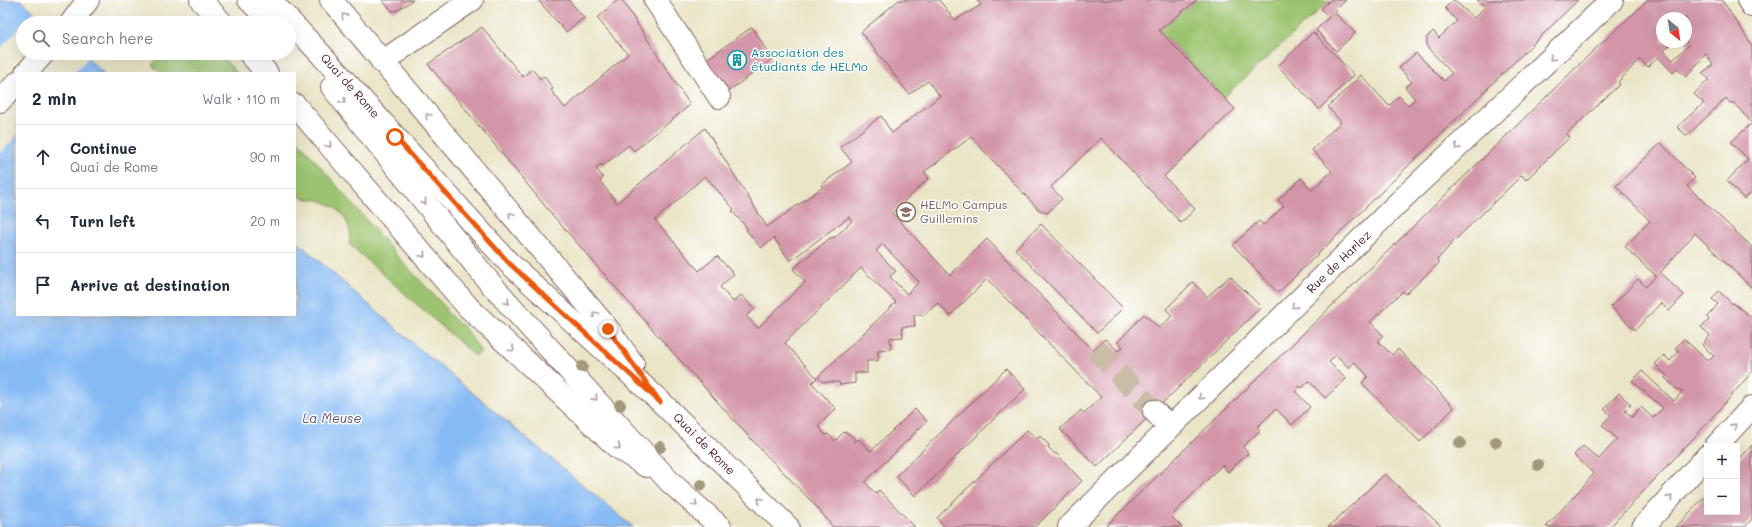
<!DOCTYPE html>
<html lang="en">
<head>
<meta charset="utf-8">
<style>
	:root { --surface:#fff; --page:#f6f6f7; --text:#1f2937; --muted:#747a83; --line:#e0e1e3 }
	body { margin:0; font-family:Mali,sans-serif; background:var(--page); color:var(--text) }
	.controls { position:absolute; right:12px; bottom:12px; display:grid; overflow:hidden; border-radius:0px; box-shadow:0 4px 16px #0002 }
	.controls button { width:36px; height:36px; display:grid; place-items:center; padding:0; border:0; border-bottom:1px solid var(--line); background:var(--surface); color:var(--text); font:20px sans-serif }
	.compass { position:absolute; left:1656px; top:12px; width:36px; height:36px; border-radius:50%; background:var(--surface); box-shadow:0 4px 16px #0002; rotate:150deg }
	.stop { position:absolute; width:12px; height:12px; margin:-9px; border:3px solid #ea580c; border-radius:50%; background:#fff }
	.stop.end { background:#ea580c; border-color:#fff; box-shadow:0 1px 4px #0008 }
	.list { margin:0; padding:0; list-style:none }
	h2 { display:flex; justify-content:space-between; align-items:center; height:52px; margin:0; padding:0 16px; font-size:17px }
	h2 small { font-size:13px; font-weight:400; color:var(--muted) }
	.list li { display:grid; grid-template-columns:26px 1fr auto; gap:12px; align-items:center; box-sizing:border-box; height:64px; padding:0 16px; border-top:1px solid var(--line) }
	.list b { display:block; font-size:15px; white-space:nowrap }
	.list p { margin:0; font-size:13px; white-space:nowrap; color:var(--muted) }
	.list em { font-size:13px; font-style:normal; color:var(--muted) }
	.icon { flex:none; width:22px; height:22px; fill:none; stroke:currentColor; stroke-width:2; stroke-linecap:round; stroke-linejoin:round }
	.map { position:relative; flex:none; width:1752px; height:527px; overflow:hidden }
	.search { position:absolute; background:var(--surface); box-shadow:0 4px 16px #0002; left:16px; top:16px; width:280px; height:44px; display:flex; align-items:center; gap:10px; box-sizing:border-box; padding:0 14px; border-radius:22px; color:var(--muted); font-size:15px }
	.panel { position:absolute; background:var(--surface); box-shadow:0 4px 16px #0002; left:16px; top:72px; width:280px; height:244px; border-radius:0px }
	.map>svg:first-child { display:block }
	.green { fill:#9cc46f; stroke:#73724d }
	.water { fill:#87bbf5; stroke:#686d90 }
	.pier { fill:#eae5c7 }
	.building { fill:#d395a8; fill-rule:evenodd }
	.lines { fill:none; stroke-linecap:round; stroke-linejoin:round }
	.minor-tunnel { stroke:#cabda8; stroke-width:22; stroke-dasharray:22 11; stroke-linecap:butt }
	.minor-casing { stroke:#826462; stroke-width:24 }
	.major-casing { stroke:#826462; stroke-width:24 }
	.minor { stroke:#fff; stroke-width:22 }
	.major { stroke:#fff; stroke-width:22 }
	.tree { fill:#a2987e }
	.oneway { stroke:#ae9aa0 }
	.route { stroke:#ea580c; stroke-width:5 }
	.labels { text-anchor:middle; stroke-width:3; stroke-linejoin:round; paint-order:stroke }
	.culture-label { font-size:12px; fill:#0d838f; stroke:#fff; text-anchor:start }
	.street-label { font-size:12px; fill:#4a1f2b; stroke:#fff }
	.education-label { font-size:12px; fill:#785e54; stroke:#fff; text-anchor:start }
	.water-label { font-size:13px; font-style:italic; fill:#5f5672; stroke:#fff }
</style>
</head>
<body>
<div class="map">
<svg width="1752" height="527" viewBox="0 0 1752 527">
	<rect width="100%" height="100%" fill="#fff"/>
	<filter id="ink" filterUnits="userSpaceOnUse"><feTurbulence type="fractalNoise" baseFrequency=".025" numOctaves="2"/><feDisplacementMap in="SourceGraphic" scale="8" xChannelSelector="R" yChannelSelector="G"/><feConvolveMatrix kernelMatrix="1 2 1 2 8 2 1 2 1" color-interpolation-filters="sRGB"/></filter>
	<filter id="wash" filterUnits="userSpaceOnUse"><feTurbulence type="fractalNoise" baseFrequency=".012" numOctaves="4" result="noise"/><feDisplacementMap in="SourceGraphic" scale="16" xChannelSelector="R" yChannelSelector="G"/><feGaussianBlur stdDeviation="0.9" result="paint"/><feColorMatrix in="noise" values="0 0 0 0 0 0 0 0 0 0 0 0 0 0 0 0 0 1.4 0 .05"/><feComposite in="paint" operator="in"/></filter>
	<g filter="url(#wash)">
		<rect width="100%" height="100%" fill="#eae5c7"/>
		<g class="green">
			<polygon points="1197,0 1330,0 1224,97 1159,30"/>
			<polygon points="162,53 219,53 237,73 161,73 152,65"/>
			<path d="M295,137L398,257L446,308L445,310L460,325L462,324L481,352L475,356L349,244C354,223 339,205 318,200C307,198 305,201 295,193Z"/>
		</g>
		<polygon class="water" points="0,0 21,0 47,23 23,23 23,53 82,53 104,73 17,73 17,315 295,315 295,240 414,344 633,527 0,527"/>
		<g class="pier">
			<polygon points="36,10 49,21 49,23 24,23"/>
			<polygon points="23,24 23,53 85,53 89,57 74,73 17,73 17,135 0,154 0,49"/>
		</g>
		<g id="blocks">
			<g class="building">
				<polygon points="382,0 413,0 398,10 392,11"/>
				<polygon points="538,0 569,0 584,18 566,32"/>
				<path d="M618,0H622L690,105L634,151L629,145L602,166L601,164L596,168L603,178L600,181L617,203L705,128L767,227L823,187L821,185L852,162L840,147L881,116L892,133L940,96L928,81L909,94L861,32L899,0H939L955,20L981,5L977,0H1197L1159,30L1235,109L1164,176L1195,209L1181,223L1101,138L1051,187L1062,199L1047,213L1038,209L971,137L924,172L929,178L892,213L950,275L987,239L1093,350L1105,339L1118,351L1123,347L1118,342L1144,314L1159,328L1172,316L1166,309L1193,282L1207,297L1230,276L1261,307L1097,467L1060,429L1081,410L1084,413L1101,397L987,279L950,316L938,303L924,315H914L915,326L902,327L903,337L890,338L891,349L878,350V361H867V373H855V383L840,385L839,382H823L818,377L896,302L861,268L785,343L817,378L812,383L836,409L818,425L825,435L828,434L835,441L844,432L848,433L854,438V442L858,439L871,451L915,409L927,421L865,482L876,494L879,490L915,527H833L816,506L751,439L660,338L555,218L428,64L482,27L523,77L532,69L540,79L544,76L553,89L551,90L565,108L628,54L597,18ZM705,176L734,209L732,211L748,229L746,230L761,248L774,238L790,261L849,217L852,221L835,237L830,238L793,269L805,282L758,328L746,316L755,309L741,295L733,302L720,287L734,274L717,256L699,271L655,220ZM882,244L919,282L907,294L890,277L896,271L876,251Z"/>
				<polygon points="1330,0 1346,0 1334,12 1355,33 1336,51 1316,30 1329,17 1321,9"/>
				<polygon points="1454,0 1474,18 1485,7 1477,0 1578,0 1278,293 1233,245 1259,221 1264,225 1284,206 1278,200 1301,178 1312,190 1332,171 1312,150 1341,122 1328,107 1361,75 1389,106 1399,96 1408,105 1415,99 1405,87 1412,82 1399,68 1416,53 1444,81 1452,73 1427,47 1427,37 1433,31 1439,38 1457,21 1445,8"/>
				<path d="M1648,0H1722L1752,45V192L1744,199L1727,181L1748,159L1731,142L1752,123L1734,103H1730L1726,98L1687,136L1677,127L1704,103L1694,94L1709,79L1702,73L1713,65L1706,54L1686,77L1677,68L1673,73L1658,57L1648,67L1640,59L1618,82L1620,84L1567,134L1570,137L1547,159L1526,180L1522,175L1453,242L1437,260L1439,263L1406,294L1403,291L1370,322L1383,335L1378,341L1392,355L1398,349L1454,408L1420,442L1362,383L1368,376L1355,362L1349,368L1336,355L1329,362L1346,379L1325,398L1309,381L1302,388L1300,386L1295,391L1310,407L1292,425L1276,409L1257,427L1260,430L1243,447L1248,453L1228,472L1222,465L1171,516L1182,527H1105L1591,53ZM1662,18H1686V42L1689,45L1673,60L1664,51L1673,42H1662Z"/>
				<polygon points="752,27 772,59 726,93 703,62"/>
				<polygon points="1313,32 1354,75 1319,109 1278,66"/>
				<polygon points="1661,143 1695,178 1687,186 1752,247 1752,288 1695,233 1660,273 1684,295 1669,311 1661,303 1635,330 1611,307 1638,279 1646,287 1656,276 1625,247 1650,221 1616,186"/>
				<polygon points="1041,224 1123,308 1097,333 1015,249"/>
				<polygon points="1719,291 1732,304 1733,303 1752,318 1752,372 1703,428 1610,527 1546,527 1594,474 1574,455 1583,446 1599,459 1617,439 1602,425 1611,415 1604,409 1619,393 1631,405 1625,411 1632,417 1641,407 1653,418 1663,408 1632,381 1642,371 1674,401 1683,391 1677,389 1665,378 1667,376 1655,364 1664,355 1670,361 1679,351 1675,348 1684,339 1708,361 1714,356 1702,345 1710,335 1701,327 1709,320 1707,317 1718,304 1712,299"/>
				<polygon points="1006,369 1025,389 915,496 896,476"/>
				<polygon points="1027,430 1037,439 1040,436 1049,445 1048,447 1055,454 1056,453 1082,481 1035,527 945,527 937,518"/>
				<polygon points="1752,445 1752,519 1745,527 1676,527 1707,494 1707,512 1737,512 1737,462"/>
				<polygon points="1385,474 1442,527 1328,527 1353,504"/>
			</g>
		</g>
	</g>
	<g filter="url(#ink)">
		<use href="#blocks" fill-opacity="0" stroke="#826462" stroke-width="1"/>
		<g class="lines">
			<polyline class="minor-tunnel" points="1095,349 1154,411"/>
			<defs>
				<g id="minor">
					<polyline points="655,0 719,97"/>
					<polyline points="1748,0 1752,6"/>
					<polyline points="382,62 472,0"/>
					<polyline points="1154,411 1170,427"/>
					<polyline points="1716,446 1752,407"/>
					<polyline points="1069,527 1402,199 1612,0"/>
					<polyline points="1643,527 1707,456"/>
				</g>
				<g id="major">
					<polyline points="201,0 222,23"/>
					<polyline points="249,0 272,23"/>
					<polyline points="270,0 317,50 509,263 661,402 788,527"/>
					<polyline points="331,0 608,329 633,364"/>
					<polyline points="71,23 88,0"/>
					<polyline points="249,53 267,73"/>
					<polyline points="26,73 44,53"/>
					<polyline points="332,87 490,283 669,481 720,527"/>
					<polyline points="0,101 17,83"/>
					<polyline points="295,105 468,307 618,448 646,466"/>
				</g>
			</defs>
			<use href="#minor" class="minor-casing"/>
			<use href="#major" class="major-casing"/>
			<use href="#minor" class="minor"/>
			<use href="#major" class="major"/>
		</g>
		<g class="tree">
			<circle cx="582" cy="367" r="6"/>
			<circle cx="620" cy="405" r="6"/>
			<circle cx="1496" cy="442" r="6"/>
			<circle cx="1460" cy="443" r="6"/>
			<circle cx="660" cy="447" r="6"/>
			<circle cx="1538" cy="465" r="6"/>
			<circle cx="701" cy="485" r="6"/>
		</g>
		<defs><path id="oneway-chevron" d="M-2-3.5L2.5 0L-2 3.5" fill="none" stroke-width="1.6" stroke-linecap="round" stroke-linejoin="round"/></defs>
		<g class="oneway">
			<use href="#oneway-chevron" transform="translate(344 16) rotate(-130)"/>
			<use href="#oneway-chevron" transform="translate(1552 58) rotate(136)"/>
			<use href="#oneway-chevron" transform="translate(343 101) rotate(51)"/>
			<use href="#oneway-chevron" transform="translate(428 116) rotate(-130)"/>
			<use href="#oneway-chevron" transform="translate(329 145) rotate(49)"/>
			<use href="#oneway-chevron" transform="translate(1457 147) rotate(136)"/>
			<use href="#oneway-chevron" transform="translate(424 202) rotate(51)"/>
			<use href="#oneway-chevron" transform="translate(511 215) rotate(-130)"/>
			<use href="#oneway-chevron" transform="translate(423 255) rotate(49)"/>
			<use href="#oneway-chevron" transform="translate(507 302) rotate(48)"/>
			<use href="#oneway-chevron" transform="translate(1294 306) rotate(136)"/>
			<use href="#oneway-chevron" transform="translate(595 314) rotate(-130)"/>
			<use href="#oneway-chevron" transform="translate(512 349) rotate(43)"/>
			<use href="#oneway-chevron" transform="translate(1201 397) rotate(136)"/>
			<use href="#oneway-chevron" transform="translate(595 398) rotate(48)"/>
			<use href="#oneway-chevron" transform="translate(1734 426) rotate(-48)"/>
			<use href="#oneway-chevron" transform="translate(618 447) rotate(39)"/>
			<use href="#oneway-chevron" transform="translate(1670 498) rotate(-48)"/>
			<use href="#oneway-chevron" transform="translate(760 500) rotate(-135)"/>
			<use href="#oneway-chevron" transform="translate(695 504) rotate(42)"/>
		</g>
	</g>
	<g class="lines" filter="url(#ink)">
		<polyline class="route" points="395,137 509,263 660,402 608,329"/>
	</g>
	<defs>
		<symbol id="building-ring" viewBox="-11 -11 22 22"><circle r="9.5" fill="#fff" stroke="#0f9aa8" stroke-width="1.5"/><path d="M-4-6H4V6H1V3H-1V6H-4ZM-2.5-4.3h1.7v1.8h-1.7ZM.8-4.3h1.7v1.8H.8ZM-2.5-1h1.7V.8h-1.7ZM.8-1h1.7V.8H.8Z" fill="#0f9aa8"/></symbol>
		<symbol id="university-ring" viewBox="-11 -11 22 22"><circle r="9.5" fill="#fff" stroke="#8d6e63" stroke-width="1.5"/><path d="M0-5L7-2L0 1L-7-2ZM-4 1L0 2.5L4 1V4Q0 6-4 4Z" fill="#8d6e63"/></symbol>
	</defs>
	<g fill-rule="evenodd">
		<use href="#building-ring" x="726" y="49" width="22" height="22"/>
		<use href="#university-ring" x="895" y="201" width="22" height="22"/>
	</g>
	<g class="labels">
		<g class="culture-label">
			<text x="751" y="57">Association des<tspan x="751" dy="14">étudiants de HELMo</tspan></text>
		</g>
		<g class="street-label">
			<text transform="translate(350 86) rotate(48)" y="4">Quai de Rome</text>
			<text transform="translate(1339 262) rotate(-44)" y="4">Rue de Harlez</text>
			<text transform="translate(704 444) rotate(45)" y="4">Quai de Rome</text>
		</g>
		<g class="education-label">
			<text x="920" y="209">HELMo Campus<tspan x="920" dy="14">Guillemins</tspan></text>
		</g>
		<g class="water-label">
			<text x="332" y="423">La Meuse</text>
		</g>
	</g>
</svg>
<div class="controls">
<button>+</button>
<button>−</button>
</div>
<svg class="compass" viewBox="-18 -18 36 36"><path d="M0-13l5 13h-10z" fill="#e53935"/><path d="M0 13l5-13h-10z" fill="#747a83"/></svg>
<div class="stop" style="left:395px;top:137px"></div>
<div class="stop end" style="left:608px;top:329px"></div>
<div class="search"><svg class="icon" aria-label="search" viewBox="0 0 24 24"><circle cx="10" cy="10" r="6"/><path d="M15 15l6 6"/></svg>Search here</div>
<section class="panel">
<h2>2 min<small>Walk · 110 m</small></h2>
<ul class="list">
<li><svg class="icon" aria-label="ahead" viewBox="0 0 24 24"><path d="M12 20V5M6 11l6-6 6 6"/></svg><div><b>Continue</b><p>Quai de Rome</p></div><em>90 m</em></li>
<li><svg class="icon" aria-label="left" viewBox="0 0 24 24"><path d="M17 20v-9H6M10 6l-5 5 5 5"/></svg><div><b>Turn left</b></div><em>20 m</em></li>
<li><svg class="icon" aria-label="arrive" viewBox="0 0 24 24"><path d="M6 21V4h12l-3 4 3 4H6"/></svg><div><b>Arrive at destination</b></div></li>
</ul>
</section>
</div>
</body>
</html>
